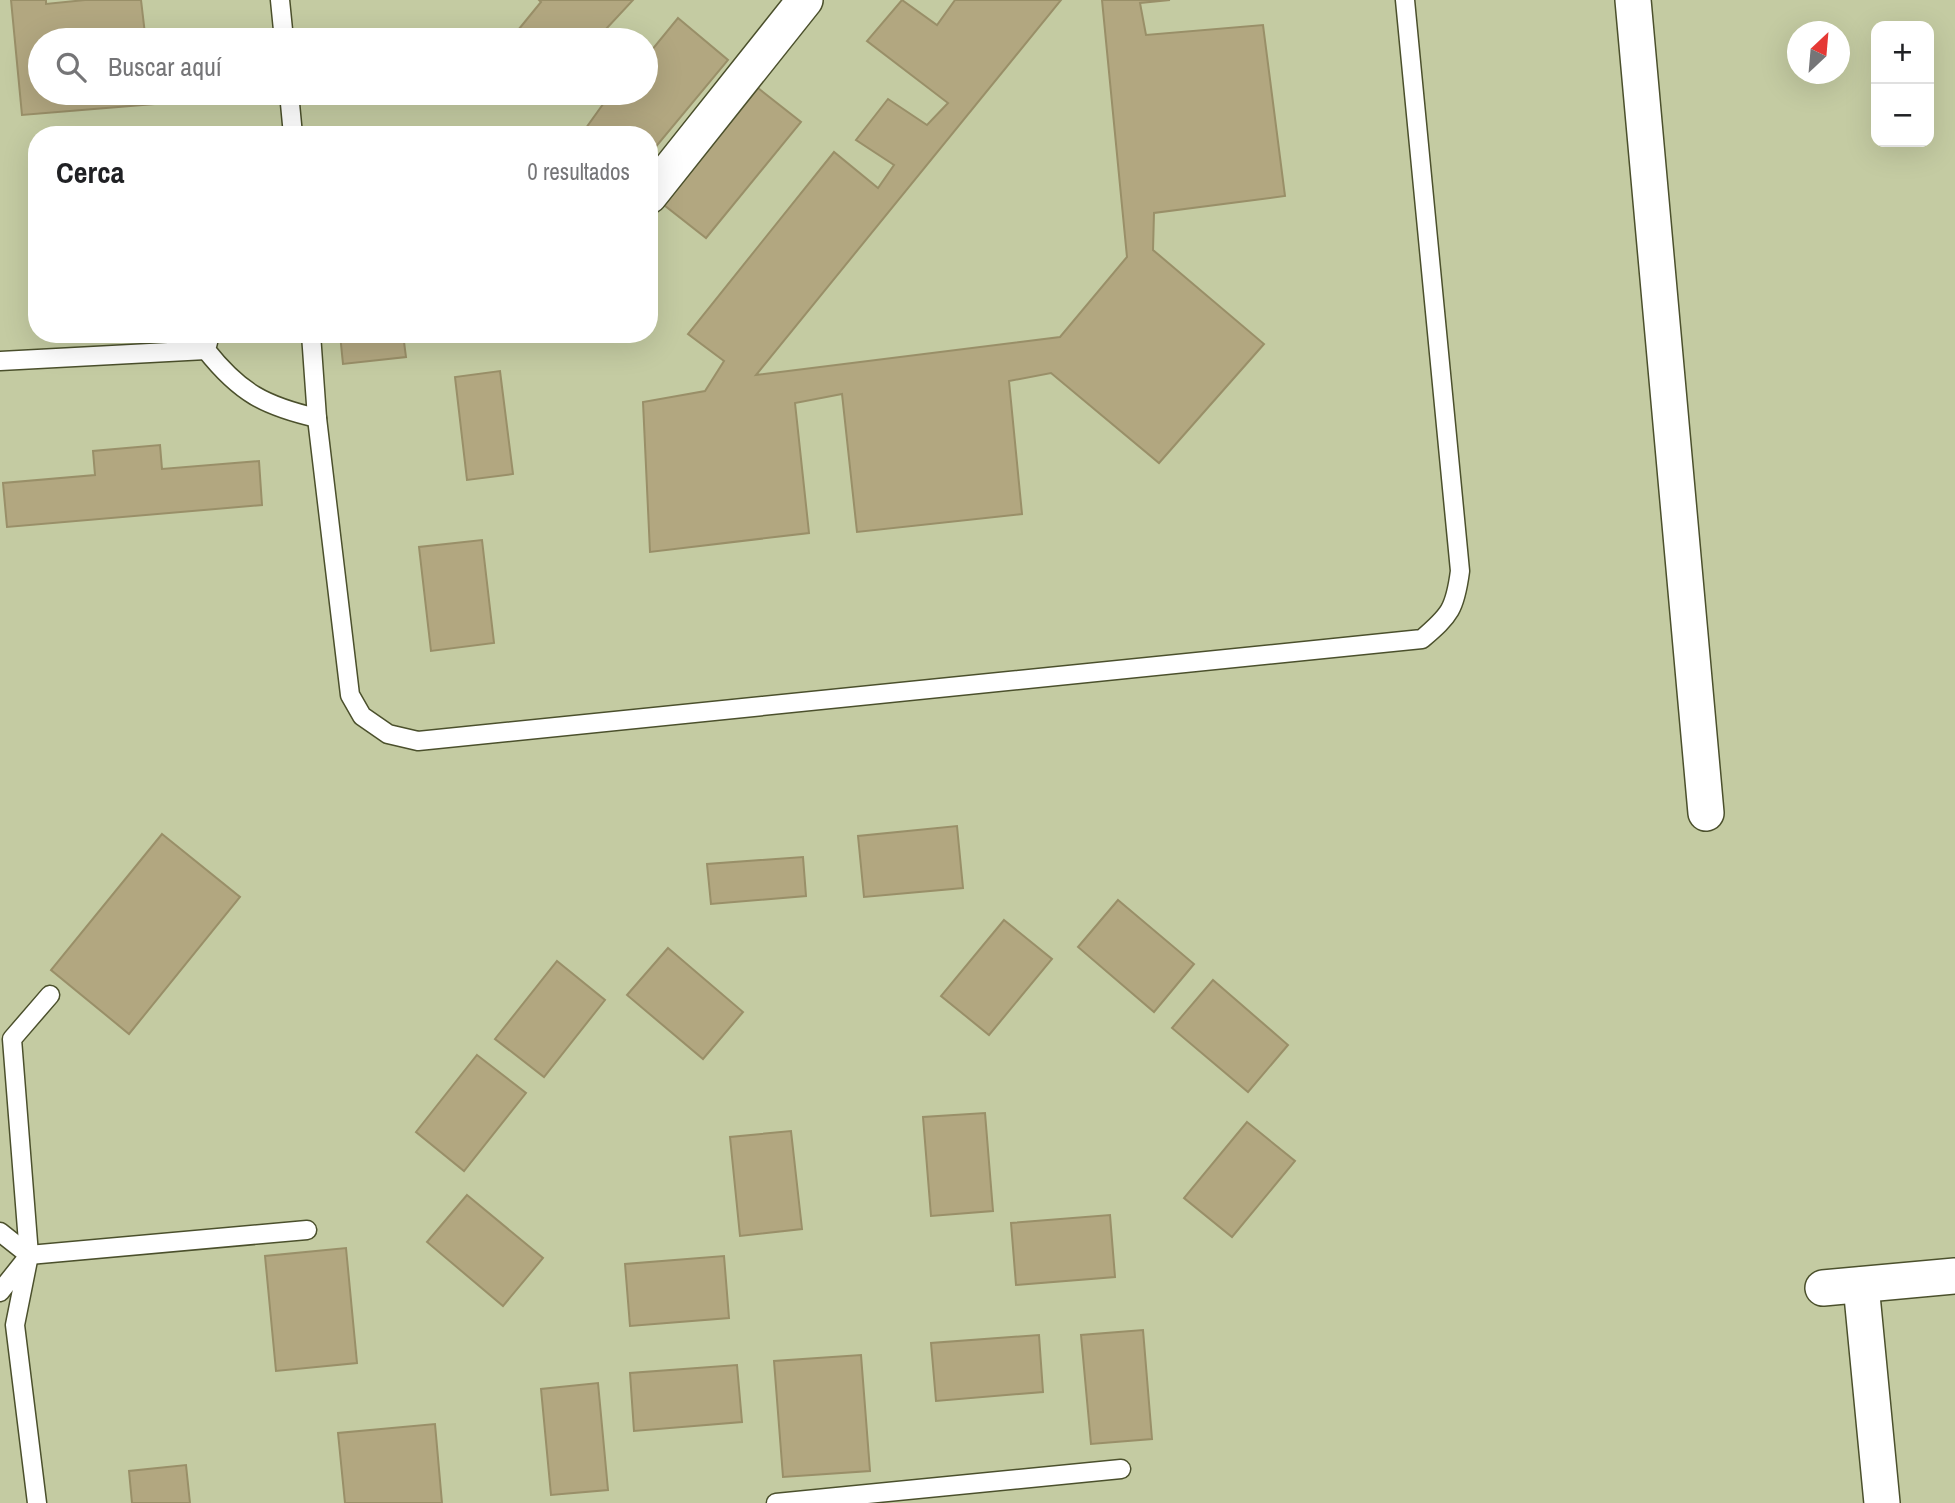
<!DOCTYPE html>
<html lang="es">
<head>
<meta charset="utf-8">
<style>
	:root { --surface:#fff; --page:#f2f2f2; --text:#202124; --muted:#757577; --line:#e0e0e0 }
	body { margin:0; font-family:"Archivo Narrow",sans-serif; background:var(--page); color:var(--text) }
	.controls { position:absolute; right:21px; top:21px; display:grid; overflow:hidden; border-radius:14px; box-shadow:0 7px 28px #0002 }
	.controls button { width:63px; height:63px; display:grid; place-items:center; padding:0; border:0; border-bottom:2px solid var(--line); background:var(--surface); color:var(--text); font:35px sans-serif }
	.compass { position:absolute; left:1787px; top:21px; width:63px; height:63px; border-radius:50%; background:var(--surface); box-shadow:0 7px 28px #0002; rotate:26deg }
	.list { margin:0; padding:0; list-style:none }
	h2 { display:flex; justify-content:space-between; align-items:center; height:91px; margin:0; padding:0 28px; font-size:30px }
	h2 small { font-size:23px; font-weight:400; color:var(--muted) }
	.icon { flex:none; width:38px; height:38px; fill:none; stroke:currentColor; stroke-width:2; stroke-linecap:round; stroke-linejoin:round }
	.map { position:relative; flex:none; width:1955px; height:1503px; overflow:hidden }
	.search { position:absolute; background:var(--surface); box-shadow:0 7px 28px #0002; left:28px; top:28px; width:630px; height:77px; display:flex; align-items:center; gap:18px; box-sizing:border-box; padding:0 24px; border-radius:38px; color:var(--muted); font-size:26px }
	.panel { position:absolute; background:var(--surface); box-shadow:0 7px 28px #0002; left:28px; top:126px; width:630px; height:217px; border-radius:28px }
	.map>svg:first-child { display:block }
	.building { fill:#b2a780; stroke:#998f68; stroke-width:2 }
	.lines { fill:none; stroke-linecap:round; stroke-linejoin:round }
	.lane-casing { stroke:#4b502c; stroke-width:21 }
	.street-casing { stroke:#4b502c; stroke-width:38 }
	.lane { stroke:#fff; stroke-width:18 }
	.street { stroke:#fff; stroke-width:35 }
</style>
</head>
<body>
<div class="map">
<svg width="1955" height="1503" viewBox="0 0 1955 1503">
	<rect width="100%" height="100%" fill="#c4cba2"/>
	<g class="building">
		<polygon points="11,0 46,0 46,4 85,0 141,0 145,34 76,40 40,40 40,93 165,93 166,103 22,115"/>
		<polygon points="539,0 633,0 606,29 617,40 510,40 541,2"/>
		<polygon points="902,0 937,25 955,0 1061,0 756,375 1060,337 1127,257 1102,0 1170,0 1140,3 1146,35 1263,25 1285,196 1154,213 1153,250 1264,344 1159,463 1051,373 1009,381 1022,514 857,532 842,394 795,403 809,533 650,552 643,402 705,391 724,361 688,334 834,152 878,188 894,165 856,140 888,99 927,125 948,103 867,41"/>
		<polygon points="678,18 728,60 649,155 649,135 581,135 611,93 646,93 646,57"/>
		<polygon points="758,88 801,122 706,238 664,205"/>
		<polygon points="340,334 403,334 406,357 343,364"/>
		<polygon points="500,371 513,474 467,480 455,377"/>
		<polygon points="160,445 162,469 259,461 262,505 7,527 3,483 95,475 93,451"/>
		<polygon points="482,540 494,643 431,651 419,547"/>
		<polygon points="957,826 963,888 864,897 858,836"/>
		<polygon points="162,834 240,897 129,1034 51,970"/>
		<polygon points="803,857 806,896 711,904 707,864"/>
		<polygon points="1118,900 1194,964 1154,1012 1078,947"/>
		<polygon points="1004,920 1052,959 989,1035 941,996"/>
		<polygon points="668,948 743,1012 703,1059 627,995"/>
		<polygon points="557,961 605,1000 544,1077 495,1039"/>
		<polygon points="1213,980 1288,1045 1248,1092 1172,1028"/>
		<polygon points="477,1055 526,1093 464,1171 416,1132"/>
		<polygon points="985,1113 993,1211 931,1216 923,1117"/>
		<polygon points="1247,1122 1295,1161 1232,1237 1184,1198"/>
		<polygon points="791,1131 802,1229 740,1236 730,1137"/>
		<polygon points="467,1195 543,1258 503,1306 427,1242"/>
		<polygon points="1110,1215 1115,1277 1016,1285 1011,1223"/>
		<polygon points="346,1248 357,1363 276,1371 265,1256"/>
		<polygon points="724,1256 729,1318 630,1326 625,1264"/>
		<polygon points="1143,1330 1152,1439 1091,1444 1081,1335"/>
		<polygon points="1039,1335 1043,1392 936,1401 931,1343"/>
		<polygon points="861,1355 870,1471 783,1477 774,1361"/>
		<polygon points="737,1365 742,1422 634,1431 630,1373"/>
		<polygon points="598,1383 608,1490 551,1495 541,1389"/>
		<polygon points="435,1424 442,1503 345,1503 338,1433"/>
		<polygon points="186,1465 190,1503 132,1503 129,1471"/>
	</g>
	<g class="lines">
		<defs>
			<g id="lane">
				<polyline points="280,0 284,40"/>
				<polyline points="289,93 293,135"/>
				<path d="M210,334L206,350C240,393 265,406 317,418"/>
				<path d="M311,334L317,418L350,695L362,716L388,734L418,741L1422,639C1450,615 1455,609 1460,571L1405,0"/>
				<polyline points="0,361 206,350"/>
				<polyline points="0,1232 29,1255 307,1230"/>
				<polyline points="0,1292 27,1258"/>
				<polyline points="37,1503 15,1325 29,1255 12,1039 50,995"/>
				<polyline points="776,1503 1121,1469"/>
			</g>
			<g id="street">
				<polyline points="1633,0 1706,813"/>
				<polyline points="649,196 805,0"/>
				<polyline points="1861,1285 1882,1503"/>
				<polyline points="1823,1288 1955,1276"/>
			</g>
		</defs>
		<use href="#lane" class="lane-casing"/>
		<use href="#street" class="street-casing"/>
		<use href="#lane" class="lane"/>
		<use href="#street" class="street"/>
	</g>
</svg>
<div class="controls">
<button>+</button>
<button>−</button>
</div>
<svg class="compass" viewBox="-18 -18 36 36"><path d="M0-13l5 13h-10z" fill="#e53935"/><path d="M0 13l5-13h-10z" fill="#757577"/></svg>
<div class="search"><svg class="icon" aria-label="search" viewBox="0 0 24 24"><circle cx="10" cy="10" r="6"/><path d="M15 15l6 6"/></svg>Buscar aquí</div>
<section class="panel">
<h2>Cerca<small>0 resultados</small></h2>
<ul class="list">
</ul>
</section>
</div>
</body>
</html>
